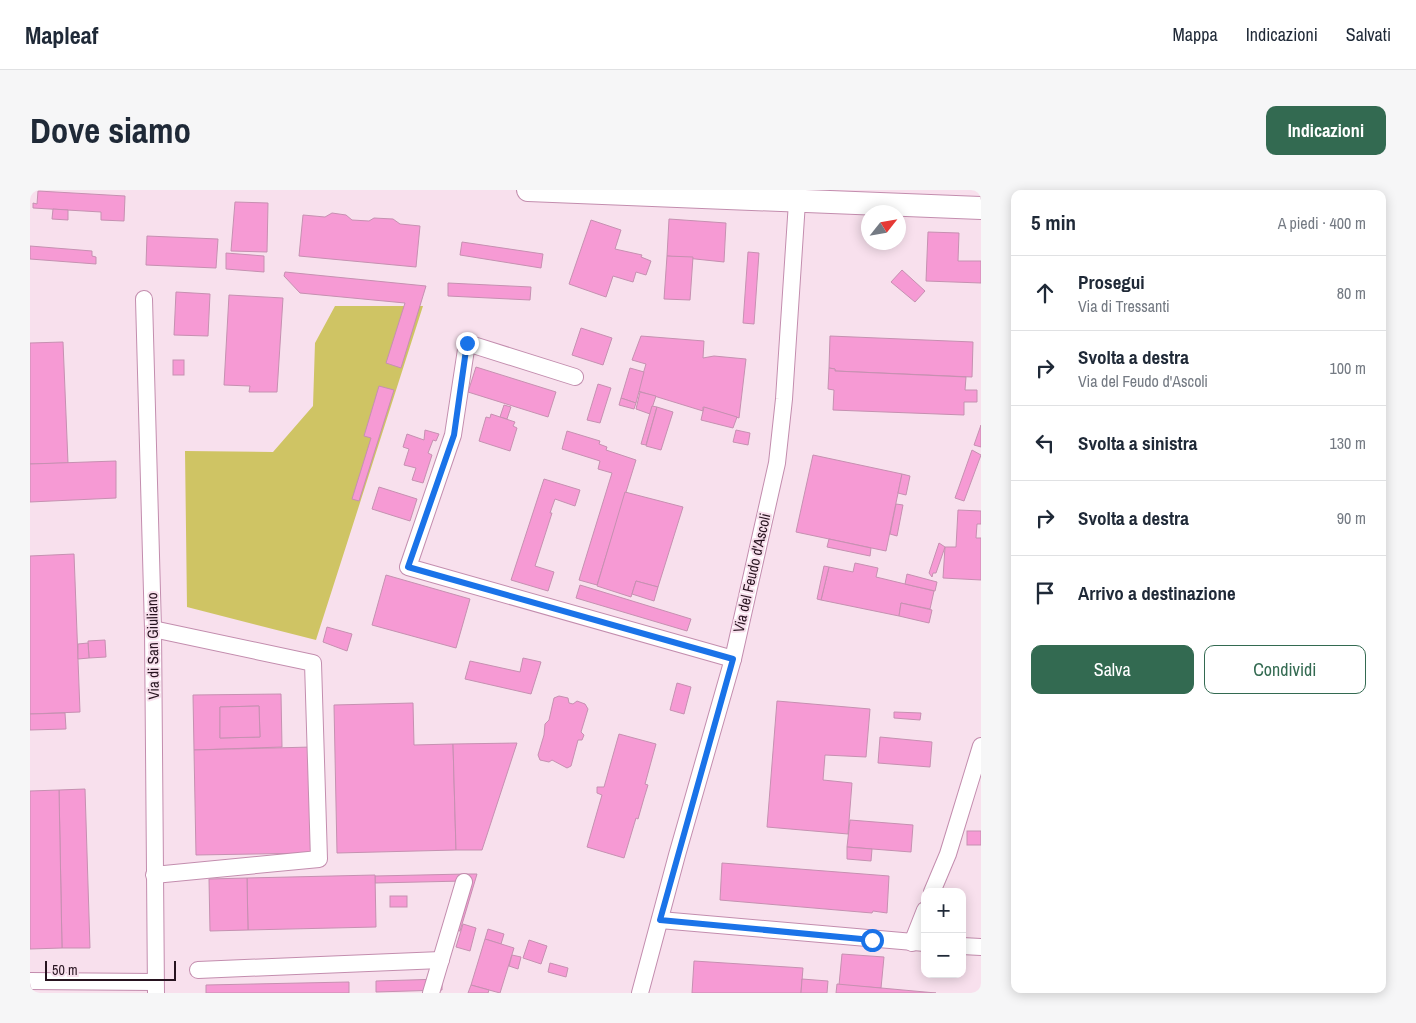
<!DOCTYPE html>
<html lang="it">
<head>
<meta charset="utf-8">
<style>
	:root { --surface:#fff; --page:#f6f6f7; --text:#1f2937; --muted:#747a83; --line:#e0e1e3; --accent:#336a51 }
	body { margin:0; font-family:"Archivo Narrow",sans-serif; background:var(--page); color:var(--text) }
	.controls { position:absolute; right:15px; bottom:15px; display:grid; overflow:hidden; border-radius:10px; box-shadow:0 2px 12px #0003 }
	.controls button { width:45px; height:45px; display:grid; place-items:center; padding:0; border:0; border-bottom:1px solid var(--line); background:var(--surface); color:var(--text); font:25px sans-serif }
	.compass { position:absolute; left:831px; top:15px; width:45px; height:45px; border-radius:50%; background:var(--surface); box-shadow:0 2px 12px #0003; rotate:59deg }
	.scale { position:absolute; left:15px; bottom:12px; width:131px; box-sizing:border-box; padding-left:5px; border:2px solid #27131f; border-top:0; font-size:14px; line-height:18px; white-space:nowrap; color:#27131f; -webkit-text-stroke:4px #f8e0ed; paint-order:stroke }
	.stop { position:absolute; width:15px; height:15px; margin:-11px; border:4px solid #1a73e8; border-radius:50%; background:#fff }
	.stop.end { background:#1a73e8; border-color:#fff; box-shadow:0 1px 5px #0008 }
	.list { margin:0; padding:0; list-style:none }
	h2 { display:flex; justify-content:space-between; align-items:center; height:65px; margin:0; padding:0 20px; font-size:21px }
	h2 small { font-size:16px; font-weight:400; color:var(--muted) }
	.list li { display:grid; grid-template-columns:32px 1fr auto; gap:15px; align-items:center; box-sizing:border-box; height:75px; padding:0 20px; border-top:1px solid var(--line) }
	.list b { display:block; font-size:19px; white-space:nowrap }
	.list p { margin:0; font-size:16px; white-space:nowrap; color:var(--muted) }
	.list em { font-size:16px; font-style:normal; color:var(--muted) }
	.actions { display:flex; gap:10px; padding:15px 20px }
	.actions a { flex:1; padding:11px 0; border:1px solid var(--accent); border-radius:10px; text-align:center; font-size:18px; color:var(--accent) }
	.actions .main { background:var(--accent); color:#fff }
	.icon { flex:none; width:28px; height:28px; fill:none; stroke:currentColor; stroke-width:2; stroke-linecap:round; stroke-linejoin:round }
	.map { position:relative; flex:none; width:951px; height:803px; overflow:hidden; border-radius:10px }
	header { display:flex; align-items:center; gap:30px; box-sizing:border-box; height:70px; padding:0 25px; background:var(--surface); border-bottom:1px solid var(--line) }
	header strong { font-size:24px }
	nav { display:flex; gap:28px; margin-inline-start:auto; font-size:18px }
	.intro { display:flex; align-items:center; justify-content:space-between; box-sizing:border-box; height:120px; padding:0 30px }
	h1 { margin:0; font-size:35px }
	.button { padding:12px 22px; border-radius:10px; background:var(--accent); color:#fff; font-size:18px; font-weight:700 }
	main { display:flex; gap:30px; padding:0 30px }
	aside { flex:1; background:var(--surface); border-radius:10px; box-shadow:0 2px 12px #0003 }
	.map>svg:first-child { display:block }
	.green { fill:#cfc464 }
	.building { fill:#f69ad4; stroke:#c690b1; fill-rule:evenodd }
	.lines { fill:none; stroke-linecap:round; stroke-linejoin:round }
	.minor-casing { stroke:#c38dae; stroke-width:18 }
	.secondary-casing { stroke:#c38dae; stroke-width:24 }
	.minor { stroke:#fff; stroke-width:16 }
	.secondary { stroke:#fff; stroke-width:22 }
	.route { stroke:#1a73e8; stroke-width:6 }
	.labels { text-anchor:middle; stroke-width:4; stroke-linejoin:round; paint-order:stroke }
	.street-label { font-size:15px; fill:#27131f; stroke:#f8e0ed }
</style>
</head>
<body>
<header>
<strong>Mapleaf</strong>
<nav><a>Mappa</a><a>Indicazioni</a><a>Salvati</a></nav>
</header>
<div class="intro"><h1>Dove siamo</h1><a class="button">Indicazioni</a></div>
<main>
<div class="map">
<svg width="951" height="803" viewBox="0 0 951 803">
	<rect width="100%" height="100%" fill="#f8e0ed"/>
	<polygon class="green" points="305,116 393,116 286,450 157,417 155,261 243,262 283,216 285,153"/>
	<g class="building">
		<polygon points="8,1 95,6 94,31 71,30 71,22 3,18 3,13 7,14"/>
		<polygon points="205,12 238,13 237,62 201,61"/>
		<polygon points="23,19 38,20 38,30 22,29"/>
		<polygon points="302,23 316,25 322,30 339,31 344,28 363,29 370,34 390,36 386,77 269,66 273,25 295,27"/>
		<polygon points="639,29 696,33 694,72 637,66"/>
		<polygon points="561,30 591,40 585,59 612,65 611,67 621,71 616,85 606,82 603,92 583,86 576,107 539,94"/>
		<polygon points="898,42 929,43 928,71 951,71 951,93 896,91"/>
		<polygon points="117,46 188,49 186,78 116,75"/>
		<polygon points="432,52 513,64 511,78 430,65"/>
		<polygon points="0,56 62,61 62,66 66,67 66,74 0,69"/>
		<polygon points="718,62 729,63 724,134 713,133"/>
		<polygon points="196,63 234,66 234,82 196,79"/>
		<polygon points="637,66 663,67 660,110 634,109"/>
		<polygon points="872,80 895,101 885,112 861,92"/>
		<polygon points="255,82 396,96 371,178 356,173 375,113 270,103 254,86"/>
		<polygon points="418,93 501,97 500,110 418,106"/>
		<polygon points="146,102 180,104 178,146 144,145"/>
		<polygon points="199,105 253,108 247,202 219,202 220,196 194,195"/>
		<polygon points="551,138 582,148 573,175 542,165"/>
		<polygon points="611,146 674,151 673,168 684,166 716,169 709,228 673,217 673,221 608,201 616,174 602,170"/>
		<polygon points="800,146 943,152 942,187 805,181 805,179 799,178"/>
		<polygon points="33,152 38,273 0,274 0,153"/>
		<rect x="143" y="170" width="11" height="15"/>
		<polygon points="446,177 526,202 518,227 438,202"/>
		<polygon points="600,178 614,182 606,213 591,208"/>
		<polygon points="799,178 805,179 805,181 936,187 935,200 947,200 947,212 934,212 934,225 803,220 804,200 798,199"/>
		<polygon points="568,194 581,198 570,233 557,230"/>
		<polygon points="349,196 364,200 329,311 322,309 341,248 334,246"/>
		<polygon points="610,202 626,206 620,224 606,219"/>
		<polygon points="591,208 606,213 604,219 589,215"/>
		<polygon points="474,215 481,217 477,229 470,227"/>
		<polygon points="622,216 627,217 616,255 611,254"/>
		<polygon points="627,217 643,222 631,260 616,256"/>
		<polygon points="674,217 707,227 703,238 671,230"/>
		<polygon points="461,224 485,232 483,236 487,238 480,261 449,251 456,227 460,228"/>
		<polygon points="951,235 951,257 944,255"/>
		<polygon points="395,240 409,244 406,251 403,250 398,263 402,265 393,293 382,290 386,278 374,275 379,259 373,257 377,244 394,250"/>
		<polygon points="706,240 720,243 718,255 703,252"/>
		<polygon points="537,241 570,251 569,254 577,257 576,260 606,270 567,395 549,390 582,283 568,279 570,271 532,259"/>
		<polygon points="942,260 951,265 934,311 925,308"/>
		<polygon points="783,265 872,284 856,361 766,342"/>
		<polygon points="86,271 86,308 0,312 0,274"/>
		<polygon points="872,284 880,286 876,305 868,303"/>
		<polygon points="514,289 550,300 545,316 525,309 520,323 522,323 505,376 524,382 518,401 481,390"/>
		<polygon points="349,297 387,309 380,331 342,319"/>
		<polygon points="595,302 653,317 628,397 606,391 601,407 567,396"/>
		<polygon points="866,314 873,315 867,346 860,344"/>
		<polygon points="928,320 951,321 951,334 947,334 946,348 951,348 951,390 913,388 915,357 926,357"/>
		<polygon points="799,349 841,358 840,366 797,357"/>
		<polygon points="909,353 915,357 906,383 903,383 902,387 899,383"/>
		<polygon points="44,364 50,522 0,524 0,366"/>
		<polygon points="825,373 848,378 846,387 904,401 900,419 871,413 869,426 791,410 799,377 823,382"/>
		<polygon points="794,376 799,377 791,410 787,409"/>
		<polygon points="877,384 907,392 905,401 875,394"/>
		<polygon points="356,385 440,409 426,458 342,435"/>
		<polygon points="606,391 628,397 624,411 602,404"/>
		<polygon points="550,395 661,429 657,441 546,408"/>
		<polygon points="871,413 902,420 899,433 869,426"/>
		<polygon points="297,437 322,444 317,461 293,452"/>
		<polygon points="75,450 76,467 59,468 58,451"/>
		<polygon points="58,453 59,468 48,469 48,454"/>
		<polygon points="493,468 511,472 501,504 435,489 440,471 490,482"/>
		<polygon points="647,493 661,497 654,524 640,520"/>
		<path d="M251,504L252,557L164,560L163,505ZM229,516L230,547L190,548V517Z"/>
		<polygon points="529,506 538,508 539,513 543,514 547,511 555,514 558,519 551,542 554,545 552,550 548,550 541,576 537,578 522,570 519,572 510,570 508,565 514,545 515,534 519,530 524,508"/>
		<polygon points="747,511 840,519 836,567 795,565 793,590 822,593 818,644 737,637"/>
		<polygon points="383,513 384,555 423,554 426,660 307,663 304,515"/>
		<polygon points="229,516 230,547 190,548 190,517"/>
		<polygon points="864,522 891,523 890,530 864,528"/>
		<polygon points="35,523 36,539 0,540 0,524"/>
		<polygon points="589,544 626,554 615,594 618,595 614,608 608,629 606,628 594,668 557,657 572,605 567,603 567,597 574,597"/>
		<polygon points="850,547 902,552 900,577 848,573"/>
		<polygon points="487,553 452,660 426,660 423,554"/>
		<polygon points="282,557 284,663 166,665 164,560"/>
		<polygon points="55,599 60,758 32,758 29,600"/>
		<polygon points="29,600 32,758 0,759 0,601"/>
		<polygon points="820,630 883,635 881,662 817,657"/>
		<rect x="937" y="641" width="14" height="14"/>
		<polygon points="817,657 842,659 841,671 817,669"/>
		<polygon points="692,673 859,686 857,723 843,721 842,723 690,710"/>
		<polygon points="436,684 447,684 430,741 419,739 434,691 345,693 345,686"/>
		<polygon points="345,685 346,737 218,740 217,688"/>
		<polygon points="217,688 218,740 180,741 179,689"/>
		<rect x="360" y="706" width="17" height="11"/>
		<polygon points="433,734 446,738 440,761 426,757"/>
		<polygon points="458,739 474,744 471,754 455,749"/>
		<polygon points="455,749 484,758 470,803 441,795"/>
		<polygon points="499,750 517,756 511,774 493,768"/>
		<polygon points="812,764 854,767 851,798 809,795"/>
		<polygon points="482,765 491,767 488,779 479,776"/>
		<polygon points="664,771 773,778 771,803 662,803"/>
		<polygon points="520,773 538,778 536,787 518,782"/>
		<polygon points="412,789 412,800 346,802 346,791"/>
		<polygon points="772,789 798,791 797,803 771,803"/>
		<polygon points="319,792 319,803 176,803 176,795"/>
		<polygon points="807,794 906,803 806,803"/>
		<polygon points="441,795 459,800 458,803 438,803"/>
	</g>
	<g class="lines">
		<defs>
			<g id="minor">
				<polyline points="114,109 123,439 126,803"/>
				<polyline points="545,187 437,153 423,245 378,377 703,469"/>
				<polyline points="123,439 283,473 289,669 124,685"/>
				<polyline points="902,702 918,664 951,556"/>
				<polyline points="630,730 895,753"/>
				<polyline points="882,753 895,720"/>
				<polyline points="932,756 951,757"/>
				<polyline points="168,780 411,770"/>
				<polyline points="0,791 125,792"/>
				<polyline points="401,803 434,692"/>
				<polyline points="610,803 647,665 703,469 747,273 754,209 767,12"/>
			</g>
			<polyline id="secondary" points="498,0 951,18"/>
		</defs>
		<use href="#minor" class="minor-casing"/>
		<use href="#secondary" class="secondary-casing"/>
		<use href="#minor" class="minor"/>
		<use href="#secondary" class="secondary"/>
	</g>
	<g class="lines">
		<polyline class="route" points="437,153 424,245 378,377 703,469 630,730 842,750"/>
	</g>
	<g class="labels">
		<g class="street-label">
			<text transform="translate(722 383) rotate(-77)" y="5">Via del Feudo d'Ascoli</text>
			<text transform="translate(123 456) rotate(-91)" y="5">Via di San Giuliano</text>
		</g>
	</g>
</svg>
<div class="controls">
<button>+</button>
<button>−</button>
</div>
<svg class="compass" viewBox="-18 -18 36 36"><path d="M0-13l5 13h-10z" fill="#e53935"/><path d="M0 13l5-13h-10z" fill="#747a83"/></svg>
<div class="scale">50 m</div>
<div class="stop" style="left:842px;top:750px"></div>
<div class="stop end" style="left:437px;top:153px"></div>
</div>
<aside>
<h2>5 min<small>A piedi · 400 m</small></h2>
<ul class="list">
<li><svg class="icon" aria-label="ahead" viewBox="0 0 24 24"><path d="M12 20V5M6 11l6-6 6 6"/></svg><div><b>Prosegui</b><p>Via di Tressanti</p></div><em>80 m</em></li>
<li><svg class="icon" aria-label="right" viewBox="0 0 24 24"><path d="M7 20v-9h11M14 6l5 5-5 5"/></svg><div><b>Svolta a destra</b><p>Via del Feudo d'Ascoli</p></div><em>100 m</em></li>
<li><svg class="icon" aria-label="left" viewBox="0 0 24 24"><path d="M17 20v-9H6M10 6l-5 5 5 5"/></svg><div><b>Svolta a sinistra</b></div><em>130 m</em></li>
<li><svg class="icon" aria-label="right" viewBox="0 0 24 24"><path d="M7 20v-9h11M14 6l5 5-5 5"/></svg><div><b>Svolta a destra</b></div><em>90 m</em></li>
<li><svg class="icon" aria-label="arrive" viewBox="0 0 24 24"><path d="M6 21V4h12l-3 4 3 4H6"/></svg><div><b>Arrivo a destinazione</b></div></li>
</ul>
<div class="actions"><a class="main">Salva</a><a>Condividi</a></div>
</aside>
</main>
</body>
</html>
